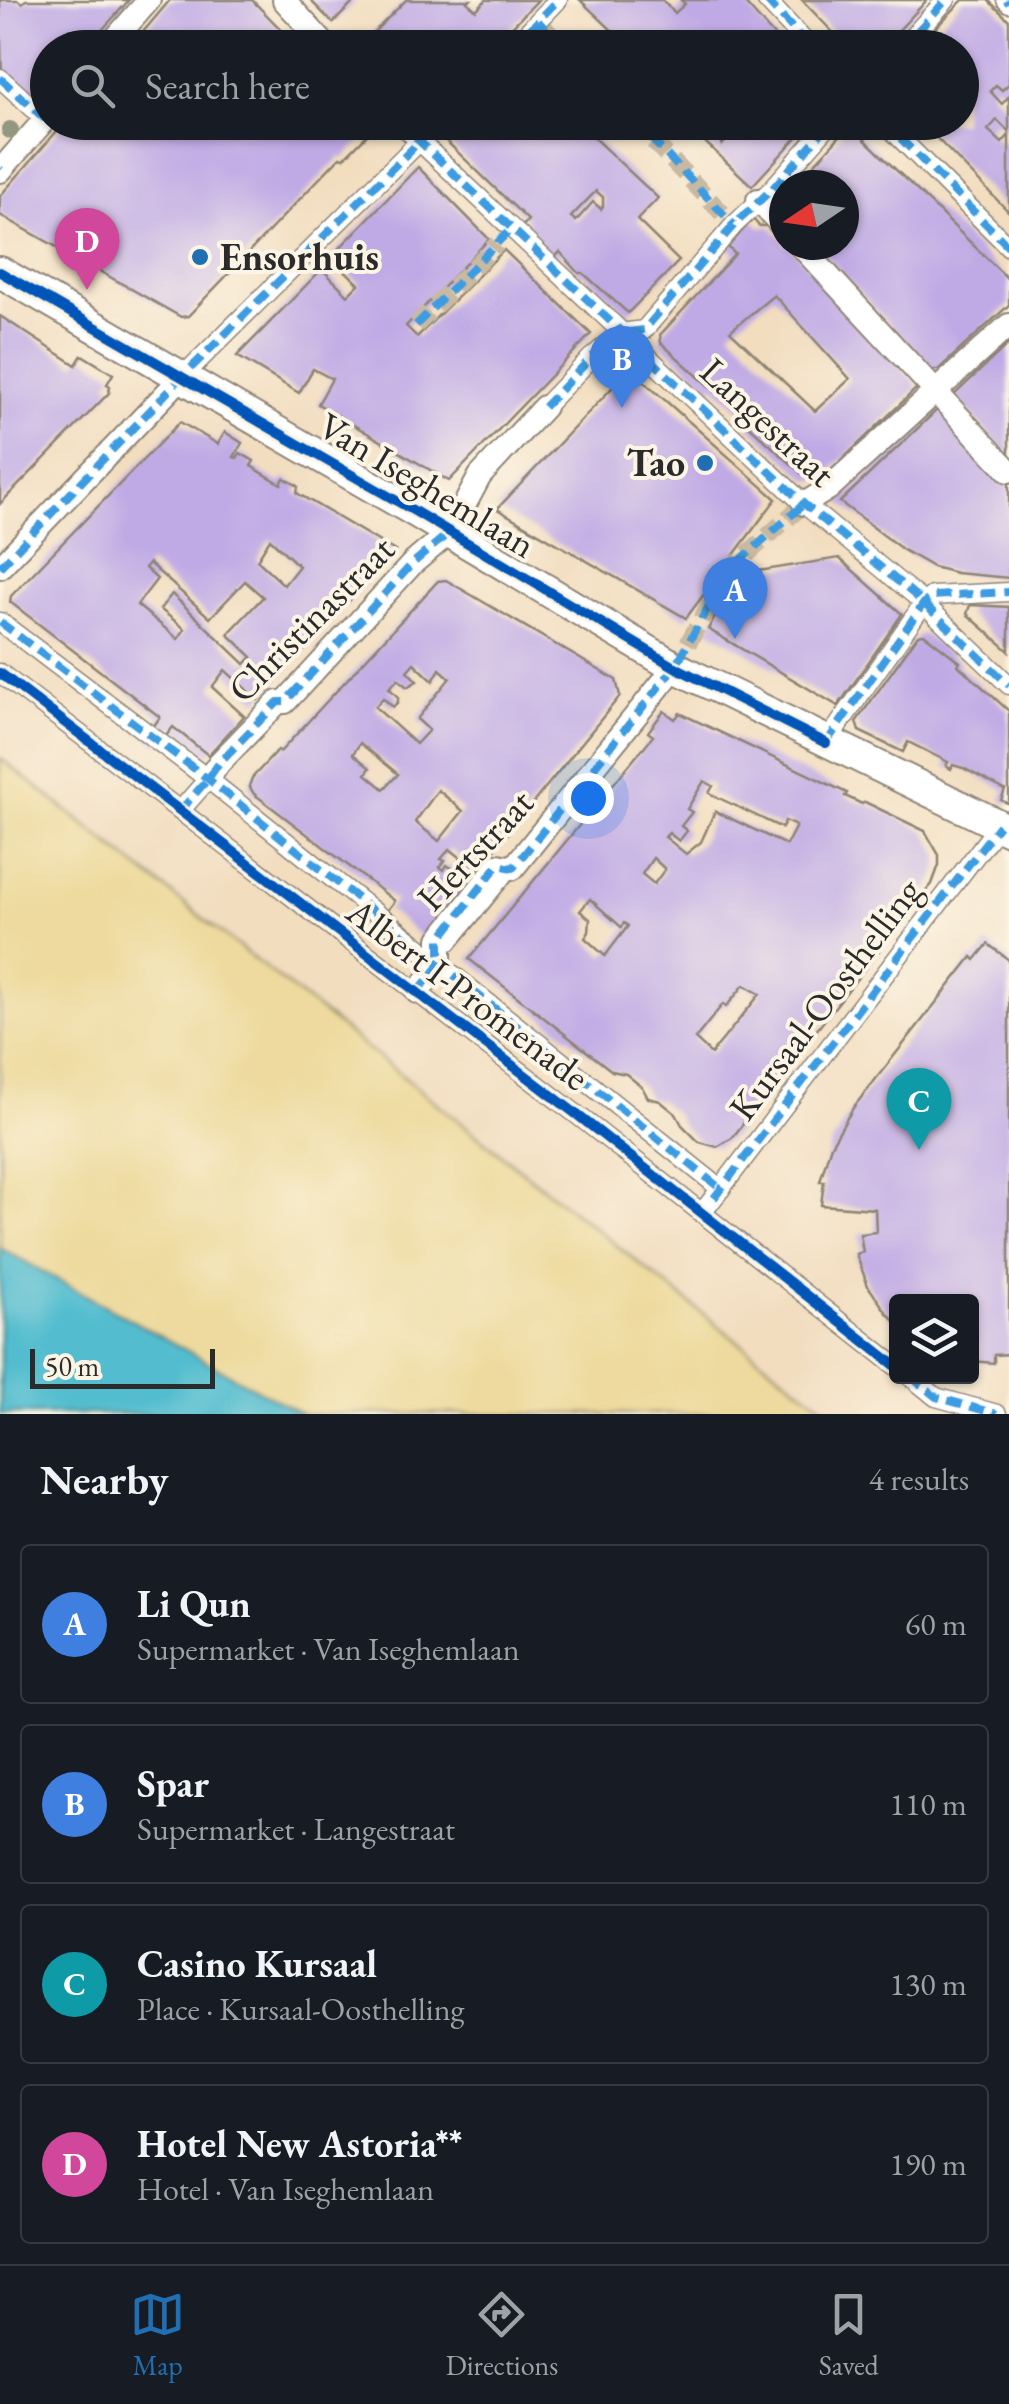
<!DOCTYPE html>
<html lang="en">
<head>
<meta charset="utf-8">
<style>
	:root { --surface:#171b24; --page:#20242c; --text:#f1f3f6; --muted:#9ea1a6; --line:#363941; --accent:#1f6fb2 }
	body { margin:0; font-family:"EB Garamond",serif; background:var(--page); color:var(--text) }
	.controls { position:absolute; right:30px; bottom:30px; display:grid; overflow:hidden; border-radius:10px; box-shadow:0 2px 8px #0004 }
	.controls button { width:90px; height:90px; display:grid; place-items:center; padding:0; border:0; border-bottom:2px solid var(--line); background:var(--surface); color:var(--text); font:50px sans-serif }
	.compass { position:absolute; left:769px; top:170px; width:90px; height:90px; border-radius:50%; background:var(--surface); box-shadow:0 2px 8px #0004; rotate:257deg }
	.scale { position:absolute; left:30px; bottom:25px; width:185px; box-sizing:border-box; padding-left:10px; border:5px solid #2b2b2b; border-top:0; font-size:28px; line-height:35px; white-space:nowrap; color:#2b2b2b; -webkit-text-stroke:8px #fcf5e5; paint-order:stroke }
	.you { position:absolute; left:588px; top:798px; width:35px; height:35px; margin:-25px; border:8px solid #fff; border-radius:50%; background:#1a73e8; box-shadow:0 0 0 15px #1a73e833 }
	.badge { display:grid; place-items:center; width:65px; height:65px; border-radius:50%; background:var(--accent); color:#fff; font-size:32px; font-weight:700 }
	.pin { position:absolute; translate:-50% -82px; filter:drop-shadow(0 2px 5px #0008) }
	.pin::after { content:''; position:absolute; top:52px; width:35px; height:30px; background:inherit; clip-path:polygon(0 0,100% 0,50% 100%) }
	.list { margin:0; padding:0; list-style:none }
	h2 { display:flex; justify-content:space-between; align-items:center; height:130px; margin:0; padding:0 40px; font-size:42px }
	h2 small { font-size:32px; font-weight:400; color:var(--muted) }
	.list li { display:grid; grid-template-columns:65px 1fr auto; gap:30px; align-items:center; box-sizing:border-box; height:160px; margin:0 20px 20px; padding:0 20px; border:2px solid var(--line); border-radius:10px }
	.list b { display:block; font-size:38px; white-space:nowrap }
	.list p { margin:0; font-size:32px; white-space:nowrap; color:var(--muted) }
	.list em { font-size:32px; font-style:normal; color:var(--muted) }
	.icon { flex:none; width:55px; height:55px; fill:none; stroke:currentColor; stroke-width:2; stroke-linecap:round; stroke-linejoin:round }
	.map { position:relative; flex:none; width:1009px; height:1414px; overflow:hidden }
	.search { position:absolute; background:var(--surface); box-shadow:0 2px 8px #0004; left:30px; right:30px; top:30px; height:110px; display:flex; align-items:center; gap:25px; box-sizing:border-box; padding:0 35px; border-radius:55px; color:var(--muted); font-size:38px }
	.sheet { height:850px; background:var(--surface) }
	nav { display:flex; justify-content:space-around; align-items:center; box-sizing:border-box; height:140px; border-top:2px solid var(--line); background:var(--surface); font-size:28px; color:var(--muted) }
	nav a { display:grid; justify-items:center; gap:5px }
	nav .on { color:var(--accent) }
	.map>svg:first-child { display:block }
	.sand { fill:#eeda9e; stroke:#8c8264; stroke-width:2.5 }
	.water { fill:#53bdcf; stroke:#3f747d; stroke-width:2.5 }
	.building { fill:#c0aae5; fill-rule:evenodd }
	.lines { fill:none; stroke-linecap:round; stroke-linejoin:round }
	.pedestrian-tunnel { stroke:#cab9a1; stroke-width:18; stroke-dasharray:18 9; stroke-linecap:butt }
	.service-casing { stroke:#8e8475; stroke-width:15 }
	.pedestrian-casing { stroke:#8e8475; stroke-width:21 }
	.minor-casing { stroke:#8e8475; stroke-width:26 }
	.tertiary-casing { stroke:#8e8475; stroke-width:34 }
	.service { stroke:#fff; stroke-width:11 }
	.pedestrian { stroke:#fff; stroke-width:18 }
	.minor { stroke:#fff; stroke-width:22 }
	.tertiary { stroke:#fff; stroke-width:30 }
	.quiet { stroke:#3d9ce1; stroke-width:8; stroke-dasharray:15 8; stroke-linecap:butt }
	.cycleway-casing { stroke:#fcf5e5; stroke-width:16 }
	.cycleway { stroke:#0057b8; stroke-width:10 }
	.tree { fill:#92977f }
	.poi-dot { fill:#1f6fb2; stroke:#fcf5e5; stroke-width:4 }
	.labels { text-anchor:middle; stroke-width:8; stroke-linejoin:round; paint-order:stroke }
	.poi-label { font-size:38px; font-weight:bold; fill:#2b2b2b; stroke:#fcf5e5; text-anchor:start }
	.street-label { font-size:38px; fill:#2b2b2b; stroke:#fcf5e5 }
</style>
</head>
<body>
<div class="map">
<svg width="1009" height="1414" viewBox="0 0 1009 1414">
	<rect width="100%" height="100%" fill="#fcf5e5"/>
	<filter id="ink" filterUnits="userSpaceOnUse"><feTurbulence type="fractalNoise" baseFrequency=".01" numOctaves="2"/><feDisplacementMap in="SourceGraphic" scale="20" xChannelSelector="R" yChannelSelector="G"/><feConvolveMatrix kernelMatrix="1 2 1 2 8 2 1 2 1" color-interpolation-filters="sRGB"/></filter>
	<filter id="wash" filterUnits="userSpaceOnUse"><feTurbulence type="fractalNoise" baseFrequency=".0048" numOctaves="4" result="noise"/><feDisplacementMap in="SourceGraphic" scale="40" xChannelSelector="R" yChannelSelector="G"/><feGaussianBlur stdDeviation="2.25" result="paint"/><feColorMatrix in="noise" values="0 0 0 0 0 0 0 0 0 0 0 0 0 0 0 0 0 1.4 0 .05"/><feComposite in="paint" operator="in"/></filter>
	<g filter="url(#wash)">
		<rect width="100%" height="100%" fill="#f2ddbf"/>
		<polygon class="sand" points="0,758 750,1351 834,1414 302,1414 0,1248"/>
		<polygon class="water" points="0,1248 302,1414 0,1414"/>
		<g id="blocks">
			<g class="building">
				<polygon points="0,0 18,0 22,3 26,0 129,0 86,48 48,48 48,91 37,104 11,76 2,84"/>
				<polygon points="170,0 252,0 299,48 135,48 132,45"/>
				<polygon points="310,0 356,0 333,23"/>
				<polygon points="406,0 470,0 467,2 476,10 486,0 538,0 491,48 358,48"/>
				<polygon points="580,0 662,0 675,13 685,4 681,0 742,0 785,48 611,48 606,43 616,34"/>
				<polygon points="802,0 927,0 882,48 848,48"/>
				<polygon points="963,0 988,0 1009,20 1009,84 1002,90 996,85 990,91 1002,104 1009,96 1009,132 997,120 988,130 1002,143 1009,135 1009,212 921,122 962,122 962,48 916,48"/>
				<polygon points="65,122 375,122 373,129 344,158 340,157 188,316 181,317 0,215 0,196"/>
				<path d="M458,122H577L658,198L637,220L679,261L628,313L583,273H579L560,252L553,259L521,228L528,220L443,138ZM596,191L603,197V206L601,209L593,202L576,221L571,217Z"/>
				<polygon points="694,122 704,122 721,139 722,145 730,137 720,127 725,122 811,122 752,186 690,128"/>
				<polygon points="850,125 1009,280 1009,305 938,370 931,370 816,245 844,245 844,185 795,185"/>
				<polygon points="418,167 489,239 406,326 417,337 504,250 591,334 449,481 318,404 332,379 313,369 299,393 237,356 322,269 348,295 359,284 331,257"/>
				<path d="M753,219L759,226H770L784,241V245H788L916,384V389L822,479L809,480L748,425L744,418L747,416L714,385L711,388L661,343L660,335L735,254L728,247ZM774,295L850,379L815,411L730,331Z"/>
				<polygon points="0,316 76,365 82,355 113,374 107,384 110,386 109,393 0,504"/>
				<polygon points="1009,343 1009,458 954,395"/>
				<polygon points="630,369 776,499 686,618 497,509"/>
				<polygon points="939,408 1009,483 1009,578 956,573 933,567 903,550 840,502"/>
				<path d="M180,422L218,444L225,432L242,443L234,457L237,458L240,453L254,461L251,466L281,484L284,478L298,486L297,493L395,551L258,700L225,670L212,687L244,716L208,755L173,727L159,745L147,736L160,717L10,602L11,596ZM270,539L299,566L284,585L257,560ZM149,563L210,618L245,581L263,597L228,634L252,657L245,664L172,594L160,609L185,629L178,639L137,605L157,579L145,568Z"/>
				<polygon points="839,558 902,614 838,706 708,629 740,574"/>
				<path d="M446,580L616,680L620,696L475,874L477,876L430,944L388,910L395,901L254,794L249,786L252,778L278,750L280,752L438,581ZM414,663L433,681L440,669L450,678L417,719L429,730L416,744L375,707L383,698L393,707L398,702V697L389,688L398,679L407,687L417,681L407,671ZM360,743L398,774L384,789L366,774L370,768L353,754ZM438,790L463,811L439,841L415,822ZM450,849L465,861L456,871L447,865L444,870L440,867L445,861L441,859Z"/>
				<polygon points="970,605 1009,607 1009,651 967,614"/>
				<polygon points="924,634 960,662 958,665 1009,711 1009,804 1001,800 1005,790 963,768 953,765 951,769 946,766 948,762 908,742 903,752 859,731 856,722 918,635"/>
				<path d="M664,711L675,719L680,713L847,793L845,796L862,804L865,802L925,831L939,855V865L932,884L886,939L882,936L878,942L883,945L881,948L732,1138L717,1147L699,1142L682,1125L676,1114L660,1101L648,1098L642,1087L626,1074L612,1071L469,959L653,736L648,732ZM704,781L713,786L709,793L721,799L782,828L785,821L796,826L786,845L715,811L701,842L686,854L665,837L669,833L679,841L687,831L681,826L692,812L687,809ZM653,858L665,869L654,884L642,874ZM590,899L621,927L624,923L628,926L605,956L585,938L589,932L590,919L580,911ZM744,985L760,994L711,1054L695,1039L723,1004L726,1007Z"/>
				<polygon points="988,944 1009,960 1009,1354 994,1355 994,1363 972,1361 972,1302 896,1302 896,1322 887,1313 868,1286 856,1254 863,1252 860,1234 876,1232 875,1209 821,1205 824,1181 820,1181 831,1145 853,1108 972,957 975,960"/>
			</g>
		</g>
	</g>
	<g filter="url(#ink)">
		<use href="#blocks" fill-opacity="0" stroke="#8e8475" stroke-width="2.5"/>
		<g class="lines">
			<g class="pedestrian-tunnel">
				<polyline points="538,21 563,48"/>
				<polyline points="635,122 724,215"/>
				<polyline points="416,325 497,244"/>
				<polyline points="675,667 728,571 804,504"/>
			</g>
			<defs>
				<polyline id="service" points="451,944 513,868"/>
				<g id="pedestrian">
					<polyline points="766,0 811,48"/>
					<polyline points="1006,0 1009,3"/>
					<polyline points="512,48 558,0"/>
					<polyline points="902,48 946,0"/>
					<polyline points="0,78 45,119"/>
					<polyline points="399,122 804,504 917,597 1009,685"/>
					<polyline points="884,122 1009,247"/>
					<polyline points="183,376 439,122"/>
					<polyline points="544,407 591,358 621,333 644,330 734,225 772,189 831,122"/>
					<polyline points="0,622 208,779 721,1189"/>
					<polyline points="0,673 580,1117 896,1366"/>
					<polyline points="826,743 924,603 932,596 1009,592"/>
					<polyline points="180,811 208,779"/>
					<polyline points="702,1213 999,825"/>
					<polyline points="910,1376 936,1397 997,1414"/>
				</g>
				<g id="minor">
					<polyline points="284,0 327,47"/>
					<polyline points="107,48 149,0"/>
					<polyline points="0,171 48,116"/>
					<polyline points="758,200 784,228"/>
					<polyline points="800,245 1009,471"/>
					<polyline points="804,504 828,489 1009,325"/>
					<polyline points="0,567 183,376"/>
					<polyline points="208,779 219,763 278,702 285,702 413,563 450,532 480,476 544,407"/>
					<polyline points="417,992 440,965 440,939 498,865 513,868 675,667"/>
				</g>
				<polyline id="tertiary" points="0,272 416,512 675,667 1009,830"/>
			</defs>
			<use href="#service" class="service-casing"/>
			<use href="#pedestrian" class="pedestrian-casing"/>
			<use href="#minor" class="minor-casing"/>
			<use href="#tertiary" class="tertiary-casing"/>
			<use href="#service" class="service"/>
			<use href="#pedestrian" class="pedestrian"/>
			<use href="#minor" class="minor"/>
			<use href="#tertiary" class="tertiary"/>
			<g class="quiet">
				<polyline points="766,0 811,48"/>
				<polyline points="1006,0 1009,3"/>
				<polyline points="538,21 563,48"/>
				<polyline points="327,47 327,48"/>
				<polyline points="512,48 558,0"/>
				<polyline points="902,48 946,0"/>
				<polyline points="0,78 45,119"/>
				<polyline points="399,122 804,504 917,597 1009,685"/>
				<polyline points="635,122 734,225"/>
				<polyline points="884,122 1009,247"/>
				<polyline points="0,169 1,170"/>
				<polyline points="416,325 510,230"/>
				<polyline points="544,407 591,358 621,333 644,330 734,225 772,189 831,122"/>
				<polyline points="0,567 183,376 439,122"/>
				<polyline points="0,622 208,779 721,1189"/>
				<polyline points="826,743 924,603 932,596 1009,592"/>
				<polyline points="180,811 208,779 219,763 278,702 285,702 413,563 450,532"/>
				<polyline points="417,992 440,965 440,939 498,865 513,868 675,667 728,571 804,504"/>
				<polyline points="714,1198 999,825"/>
				<polyline points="910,1376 936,1397 997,1414"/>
			</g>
			<defs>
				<g id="cycleway">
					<polyline points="0,272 416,512 675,667 826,743"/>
					<polyline points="0,673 580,1117 896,1366"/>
				</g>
			</defs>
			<use href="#cycleway" class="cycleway-casing"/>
			<use href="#cycleway" class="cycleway"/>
		</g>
		<circle class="tree" cx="10" cy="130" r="9"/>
	</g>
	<g class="poi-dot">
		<circle cx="200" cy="257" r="10"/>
		<circle cx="705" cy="463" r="10"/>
	</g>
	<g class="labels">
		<g class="poi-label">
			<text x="220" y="270">Ensorhuis</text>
			<text x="685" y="476" text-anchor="end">Tao</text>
		</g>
		<g class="street-label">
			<text transform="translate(768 422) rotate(43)" y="13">Langestraat</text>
			<text transform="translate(427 485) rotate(31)" y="13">Van Iseghemlaan</text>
			<text transform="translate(311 619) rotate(-45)" y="13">Christinastraat</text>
			<text transform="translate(475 850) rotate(-47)" y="13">Hertstraat</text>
			<text transform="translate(468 994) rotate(37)" y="13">Albert I-Promenade</text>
			<text transform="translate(825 999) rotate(-53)" y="13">Kursaal-Oosthelling</text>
		</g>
	</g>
</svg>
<div class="controls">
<button><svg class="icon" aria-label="layers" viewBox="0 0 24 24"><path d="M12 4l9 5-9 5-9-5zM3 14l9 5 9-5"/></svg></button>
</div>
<svg class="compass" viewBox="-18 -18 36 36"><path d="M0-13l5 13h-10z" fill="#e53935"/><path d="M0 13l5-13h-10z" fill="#9ea1a6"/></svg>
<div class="scale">50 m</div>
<div class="you"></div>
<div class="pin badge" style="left:735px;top:639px;background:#3f7fe0">A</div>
<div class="pin badge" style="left:622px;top:408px;background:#3f7fe0">B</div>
<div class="pin badge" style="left:919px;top:1150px;background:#0f9aa8">C</div>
<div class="pin badge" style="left:87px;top:290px;background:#d1479c">D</div>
<div class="search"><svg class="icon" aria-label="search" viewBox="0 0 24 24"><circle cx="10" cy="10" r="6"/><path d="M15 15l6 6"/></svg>Search here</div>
</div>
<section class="sheet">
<h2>Nearby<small>4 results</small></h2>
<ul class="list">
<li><span class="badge" style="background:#3f7fe0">A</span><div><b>Li Qun</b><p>Supermarket · Van Iseghemlaan</p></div><em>60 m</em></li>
<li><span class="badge" style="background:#3f7fe0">B</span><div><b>Spar</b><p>Supermarket · Langestraat</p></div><em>110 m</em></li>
<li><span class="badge" style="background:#0f9aa8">C</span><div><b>Casino Kursaal</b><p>Place · Kursaal-Oosthelling</p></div><em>130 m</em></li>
<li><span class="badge" style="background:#d1479c">D</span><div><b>Hotel New Astoria**</b><p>Hotel · Van Iseghemlaan</p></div><em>190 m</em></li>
</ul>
</section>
<nav>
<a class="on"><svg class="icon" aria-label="map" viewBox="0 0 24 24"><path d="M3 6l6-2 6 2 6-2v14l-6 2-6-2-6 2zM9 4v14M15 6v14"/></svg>Map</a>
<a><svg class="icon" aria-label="directions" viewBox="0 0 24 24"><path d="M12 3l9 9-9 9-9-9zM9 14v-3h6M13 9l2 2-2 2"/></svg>Directions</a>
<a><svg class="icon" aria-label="saved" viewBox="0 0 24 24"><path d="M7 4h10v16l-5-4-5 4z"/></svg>Saved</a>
</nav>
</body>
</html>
